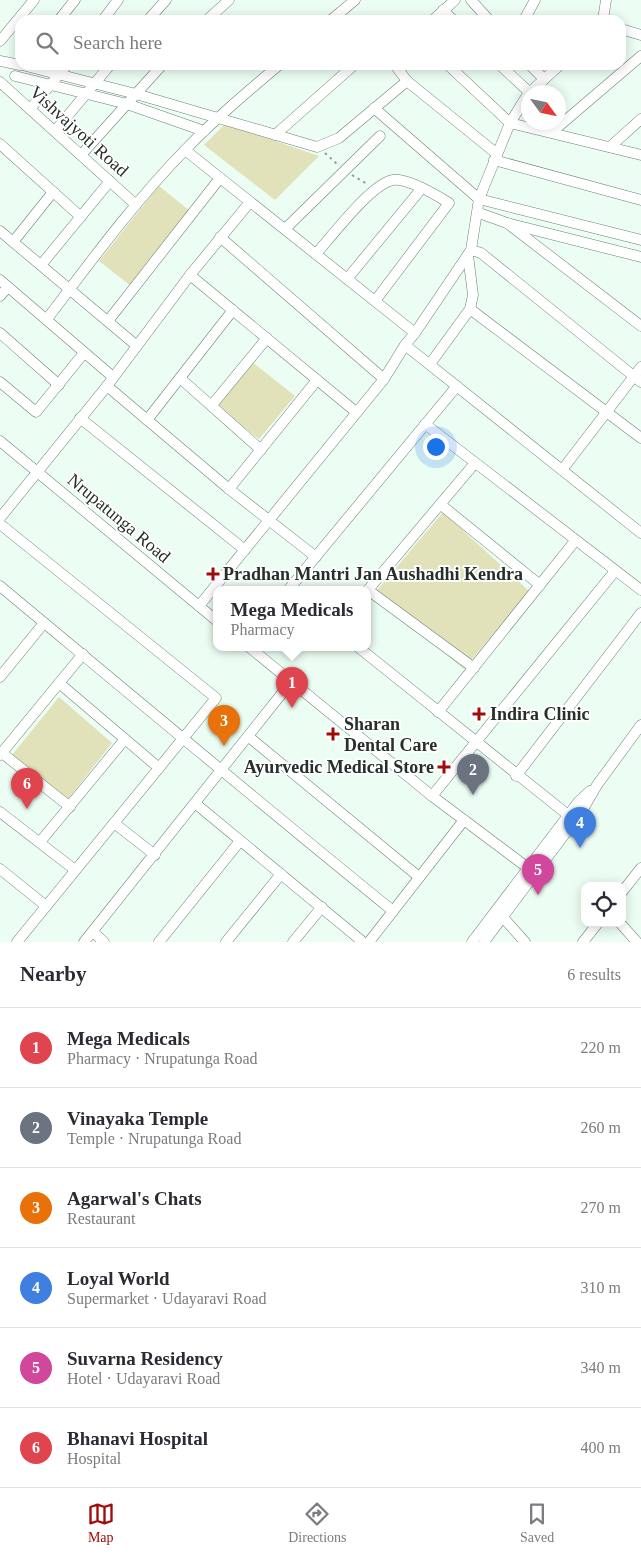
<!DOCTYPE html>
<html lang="en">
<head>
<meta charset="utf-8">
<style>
	:root { --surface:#fff; --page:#f2f2f3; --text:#2b2b33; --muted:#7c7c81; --line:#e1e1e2; --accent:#a20a08 }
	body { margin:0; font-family:Georgia,serif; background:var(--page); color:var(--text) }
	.controls { position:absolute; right:15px; bottom:15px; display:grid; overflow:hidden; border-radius:10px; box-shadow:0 2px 12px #0003 }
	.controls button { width:45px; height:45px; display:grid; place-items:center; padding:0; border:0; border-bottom:1px solid var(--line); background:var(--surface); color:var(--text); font:25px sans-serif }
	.compass { position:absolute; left:521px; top:85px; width:45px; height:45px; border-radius:50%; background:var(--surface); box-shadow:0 2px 12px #0003; rotate:123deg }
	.you { position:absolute; left:435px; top:446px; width:18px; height:18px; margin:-12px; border:4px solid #fff; border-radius:50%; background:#1a73e8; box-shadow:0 0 0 8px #1a73e833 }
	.badge { display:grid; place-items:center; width:32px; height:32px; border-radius:50%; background:var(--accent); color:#fff; font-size:16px; font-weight:700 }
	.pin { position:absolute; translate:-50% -41px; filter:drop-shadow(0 1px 2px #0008) }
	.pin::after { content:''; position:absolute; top:26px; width:18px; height:15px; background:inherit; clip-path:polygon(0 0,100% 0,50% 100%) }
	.popup { position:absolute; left:213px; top:586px; width:158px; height:65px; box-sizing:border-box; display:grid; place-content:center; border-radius:10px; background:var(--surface); filter:drop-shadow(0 1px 4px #0005); font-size:16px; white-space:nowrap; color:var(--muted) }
	.popup b { font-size:19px; color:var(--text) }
	.popup::after { content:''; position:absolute; left:50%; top:100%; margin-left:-10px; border:10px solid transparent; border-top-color:var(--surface) }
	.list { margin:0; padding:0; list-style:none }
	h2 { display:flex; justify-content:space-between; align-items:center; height:65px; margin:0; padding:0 20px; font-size:21px }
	h2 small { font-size:16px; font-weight:400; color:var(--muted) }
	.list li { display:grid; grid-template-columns:32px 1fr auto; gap:15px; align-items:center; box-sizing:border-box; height:80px; padding:0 20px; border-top:1px solid var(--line) }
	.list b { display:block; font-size:19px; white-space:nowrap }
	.list p { margin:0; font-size:16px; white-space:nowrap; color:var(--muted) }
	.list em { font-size:16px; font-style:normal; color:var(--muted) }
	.icon { flex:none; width:28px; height:28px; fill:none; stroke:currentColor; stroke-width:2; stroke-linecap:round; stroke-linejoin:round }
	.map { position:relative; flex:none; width:641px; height:942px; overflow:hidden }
	.search { position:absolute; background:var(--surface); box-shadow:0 2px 12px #0003; left:15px; right:15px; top:15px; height:55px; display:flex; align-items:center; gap:12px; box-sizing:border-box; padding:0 18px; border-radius:15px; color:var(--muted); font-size:19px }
	.sheet { height:545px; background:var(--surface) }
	nav { display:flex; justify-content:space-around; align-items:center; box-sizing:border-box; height:70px; border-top:1px solid var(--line); background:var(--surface); font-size:14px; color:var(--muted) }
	nav a { display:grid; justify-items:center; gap:2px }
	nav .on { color:var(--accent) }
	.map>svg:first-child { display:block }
	.green { fill:#e1e1ba }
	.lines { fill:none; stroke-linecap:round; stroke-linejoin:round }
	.minor-casing { stroke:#6c8073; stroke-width:11 }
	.path { stroke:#909d95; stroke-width:2; stroke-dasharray:2.5 4; stroke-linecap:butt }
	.minor { stroke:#fff; stroke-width:10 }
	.poi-dot { fill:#a20a08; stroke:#fff; stroke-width:2 }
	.labels { text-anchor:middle; stroke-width:4; stroke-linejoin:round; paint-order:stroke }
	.street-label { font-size:18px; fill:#272f2a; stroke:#fff }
	.poi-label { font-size:18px; font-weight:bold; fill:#272f2a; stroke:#fff; text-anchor:start }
</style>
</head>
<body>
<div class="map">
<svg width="641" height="942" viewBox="0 0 641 942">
	<rect width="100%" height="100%" fill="#ecfef3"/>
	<g class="green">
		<polygon points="225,124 319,156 275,200 204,145"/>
		<polygon points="159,186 190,211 131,286 99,261"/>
		<polygon points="252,362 295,396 259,439 217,407"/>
		<polygon points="443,512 529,591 464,669 374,594"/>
		<polygon points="59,697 112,743 68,799 12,755"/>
	</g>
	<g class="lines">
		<defs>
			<g id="minor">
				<polyline points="471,0 489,20"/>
				<polyline points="443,10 453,20"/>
				<polyline points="59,20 75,0"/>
				<polyline points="103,20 118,0"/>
				<polyline points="148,20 166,0"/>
				<polyline points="207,20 229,0"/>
				<polyline points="331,20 355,0"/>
				<polyline points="433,20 455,0"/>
				<polyline points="524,20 535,0"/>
				<polyline points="603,20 606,0"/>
				<polyline points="621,29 641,35"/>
				<polyline points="0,41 34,0"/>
				<polyline points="0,61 20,65"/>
				<polyline points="22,65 136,94 317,147 339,138 407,81"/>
				<polyline points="395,65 407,81 497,154"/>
				<polyline points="448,65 510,123 641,155"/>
				<polyline points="500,65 529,92"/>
				<polyline points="530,65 544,79"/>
				<polyline points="15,76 127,104 204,131"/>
				<polyline points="0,82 136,205"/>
				<polyline points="530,92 560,65"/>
				<polyline points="374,108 479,199 641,240"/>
				<polyline points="30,109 67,65"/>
				<polyline points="55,131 110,65"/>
				<polyline points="552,132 641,56"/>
				<polyline points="275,135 354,65"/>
				<polyline points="0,144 81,217"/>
				<polyline points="610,147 641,119"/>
				<polyline points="185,150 415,333 405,345 641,533"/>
				<polyline points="81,155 162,65"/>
				<polyline points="494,160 641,200"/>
				<polyline points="479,213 507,223 641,257"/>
				<polyline points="507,223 641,326"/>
				<polyline points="285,229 380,136"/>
				<polyline points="0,231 137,346"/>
				<polyline points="220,237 384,379"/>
				<polyline points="13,242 53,192"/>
				<polyline points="471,250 481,253 641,382"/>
				<path d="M316,254C331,237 372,183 393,180C408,178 436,195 449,203L375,301"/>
				<polyline points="41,265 110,181"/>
				<polyline points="190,275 356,412"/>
				<polyline points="347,279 422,188"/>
				<polyline points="0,280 113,377"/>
				<polyline points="0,296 8,287"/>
				<polyline points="470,309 641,438"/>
				<path d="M47,319C91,261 135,201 186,149C215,119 247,92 279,65"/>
				<polyline points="108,321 220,178"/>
				<polyline points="0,333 59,385"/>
				<polyline points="415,333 471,250 479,199 510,123 528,94"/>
				<polyline points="430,364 470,309 473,295 468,255"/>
				<polyline points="180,378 261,450"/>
				<polyline points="0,382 36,412 84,353"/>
				<polyline points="107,386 229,489 316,557"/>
				<polyline points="212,405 267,338"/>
				<polyline points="80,418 245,550"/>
				<polyline points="147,420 233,310"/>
				<polyline points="425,424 641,590"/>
				<polyline points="0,441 217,621"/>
				<polyline points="562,470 641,367"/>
				<polyline points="229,489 317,380"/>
				<polyline points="440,504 540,585"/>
				<polyline points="0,518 107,386 190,275 250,202"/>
				<polyline points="0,524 216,698 17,942"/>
				<path d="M0,586C131,695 261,804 393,911"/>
				<polyline points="289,589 457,386"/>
				<polyline points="368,590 474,668"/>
				<polyline points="367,591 475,463"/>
				<polyline points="199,606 384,379 405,345"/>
				<polyline points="249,647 432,796 536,874"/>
				<polyline points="358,647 568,815"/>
				<polyline points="0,677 44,623"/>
				<polyline points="59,683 159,768"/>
				<polyline points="438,712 575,541"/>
				<polyline points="249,737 419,877"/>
				<polyline points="2,753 70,807"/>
				<polyline points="0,755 83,654"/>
				<polyline points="516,776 641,613"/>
				<polyline points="432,796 615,571"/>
				<polyline points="196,804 363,942"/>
				<polyline points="0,812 75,870"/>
				<polyline points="114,823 155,855"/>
				<polyline points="40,842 125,739"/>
				<polyline points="0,869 46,906"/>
				<polyline points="622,892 641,868"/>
				<polyline points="499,913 525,942"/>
				<polyline points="620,923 637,942"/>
				<polyline points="93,932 104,942"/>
				<polyline points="84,942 291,682"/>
				<polyline points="159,942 240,841"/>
				<polyline points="226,942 281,874"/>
				<polyline points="293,942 322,907"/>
				<polyline points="369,942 464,820"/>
				<polyline points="472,942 579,801 590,791"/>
				<polyline points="484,942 582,811 597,785 641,725"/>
				<polyline points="583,942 598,923"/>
			</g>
		</defs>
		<use href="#minor" class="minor-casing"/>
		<g class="path">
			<polyline points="325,153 338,165"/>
			<polyline points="352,175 367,184"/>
		</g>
		<use href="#minor" class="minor"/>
	</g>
	<g class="poi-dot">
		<path d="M210.5 566.5h5v5h5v5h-5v5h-5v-5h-5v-5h5z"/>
		<path d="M476.5 706.5h5v5h5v5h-5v5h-5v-5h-5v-5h5z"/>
		<path d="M330.5 726.5h5v5h5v5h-5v5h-5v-5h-5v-5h5z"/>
		<path d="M441.5 759.5h5v5h5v5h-5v5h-5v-5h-5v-5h5z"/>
	</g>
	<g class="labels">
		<g class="street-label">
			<text transform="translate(79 131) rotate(42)" y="6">Vishvajyoti Road</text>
			<text transform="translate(119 518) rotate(40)" y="6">Nrupatunga Road</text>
		</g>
		<g class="poi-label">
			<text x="223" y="580">Pradhan Mantri Jan Aushadhi Kendra</text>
			<text x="490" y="720">Indira Clinic</text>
			<text x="344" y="730">Sharan<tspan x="344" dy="21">Dental Care</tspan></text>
			<text x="434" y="773" text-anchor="end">Ayurvedic Medical Store</text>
		</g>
	</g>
</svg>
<div class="controls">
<button><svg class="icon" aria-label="locate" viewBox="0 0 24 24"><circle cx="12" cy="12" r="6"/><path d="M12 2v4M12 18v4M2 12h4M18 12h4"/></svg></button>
</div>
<svg class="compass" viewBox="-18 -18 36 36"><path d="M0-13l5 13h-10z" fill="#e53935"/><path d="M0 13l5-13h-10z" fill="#7c7c81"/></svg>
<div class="you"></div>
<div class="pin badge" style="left:292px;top:708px;background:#e0444e">1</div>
<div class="popup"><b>Mega Medicals</b>Pharmacy</div>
<div class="pin badge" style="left:473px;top:795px;background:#6b7280">2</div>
<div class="pin badge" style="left:224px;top:746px;background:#e8710a">3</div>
<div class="pin badge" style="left:580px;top:848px;background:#3f7fe0">4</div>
<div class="pin badge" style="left:538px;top:895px;background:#d1479c">5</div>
<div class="pin badge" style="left:27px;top:809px;background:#e0444e">6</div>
<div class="search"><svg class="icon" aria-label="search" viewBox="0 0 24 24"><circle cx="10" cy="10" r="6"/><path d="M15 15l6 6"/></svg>Search here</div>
</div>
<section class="sheet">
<h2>Nearby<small>6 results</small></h2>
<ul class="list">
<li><span class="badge" style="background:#e0444e">1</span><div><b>Mega Medicals</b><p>Pharmacy · Nrupatunga Road</p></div><em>220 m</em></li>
<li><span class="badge" style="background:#6b7280">2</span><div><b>Vinayaka Temple</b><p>Temple · Nrupatunga Road</p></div><em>260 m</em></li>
<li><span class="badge" style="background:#e8710a">3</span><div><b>Agarwal's Chats</b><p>Restaurant</p></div><em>270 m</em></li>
<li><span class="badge" style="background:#3f7fe0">4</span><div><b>Loyal World</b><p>Supermarket · Udayaravi Road</p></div><em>310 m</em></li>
<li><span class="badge" style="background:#d1479c">5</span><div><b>Suvarna Residency</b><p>Hotel · Udayaravi Road</p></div><em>340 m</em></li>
<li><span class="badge" style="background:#e0444e">6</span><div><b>Bhanavi Hospital</b><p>Hospital</p></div><em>400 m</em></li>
</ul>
</section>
<nav>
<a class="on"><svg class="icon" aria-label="map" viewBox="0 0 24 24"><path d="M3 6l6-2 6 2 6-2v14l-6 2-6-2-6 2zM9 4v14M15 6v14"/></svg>Map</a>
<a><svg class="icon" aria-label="directions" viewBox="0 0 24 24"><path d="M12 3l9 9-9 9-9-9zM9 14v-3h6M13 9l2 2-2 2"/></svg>Directions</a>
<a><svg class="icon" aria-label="saved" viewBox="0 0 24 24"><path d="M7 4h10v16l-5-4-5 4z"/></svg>Saved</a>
</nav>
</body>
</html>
